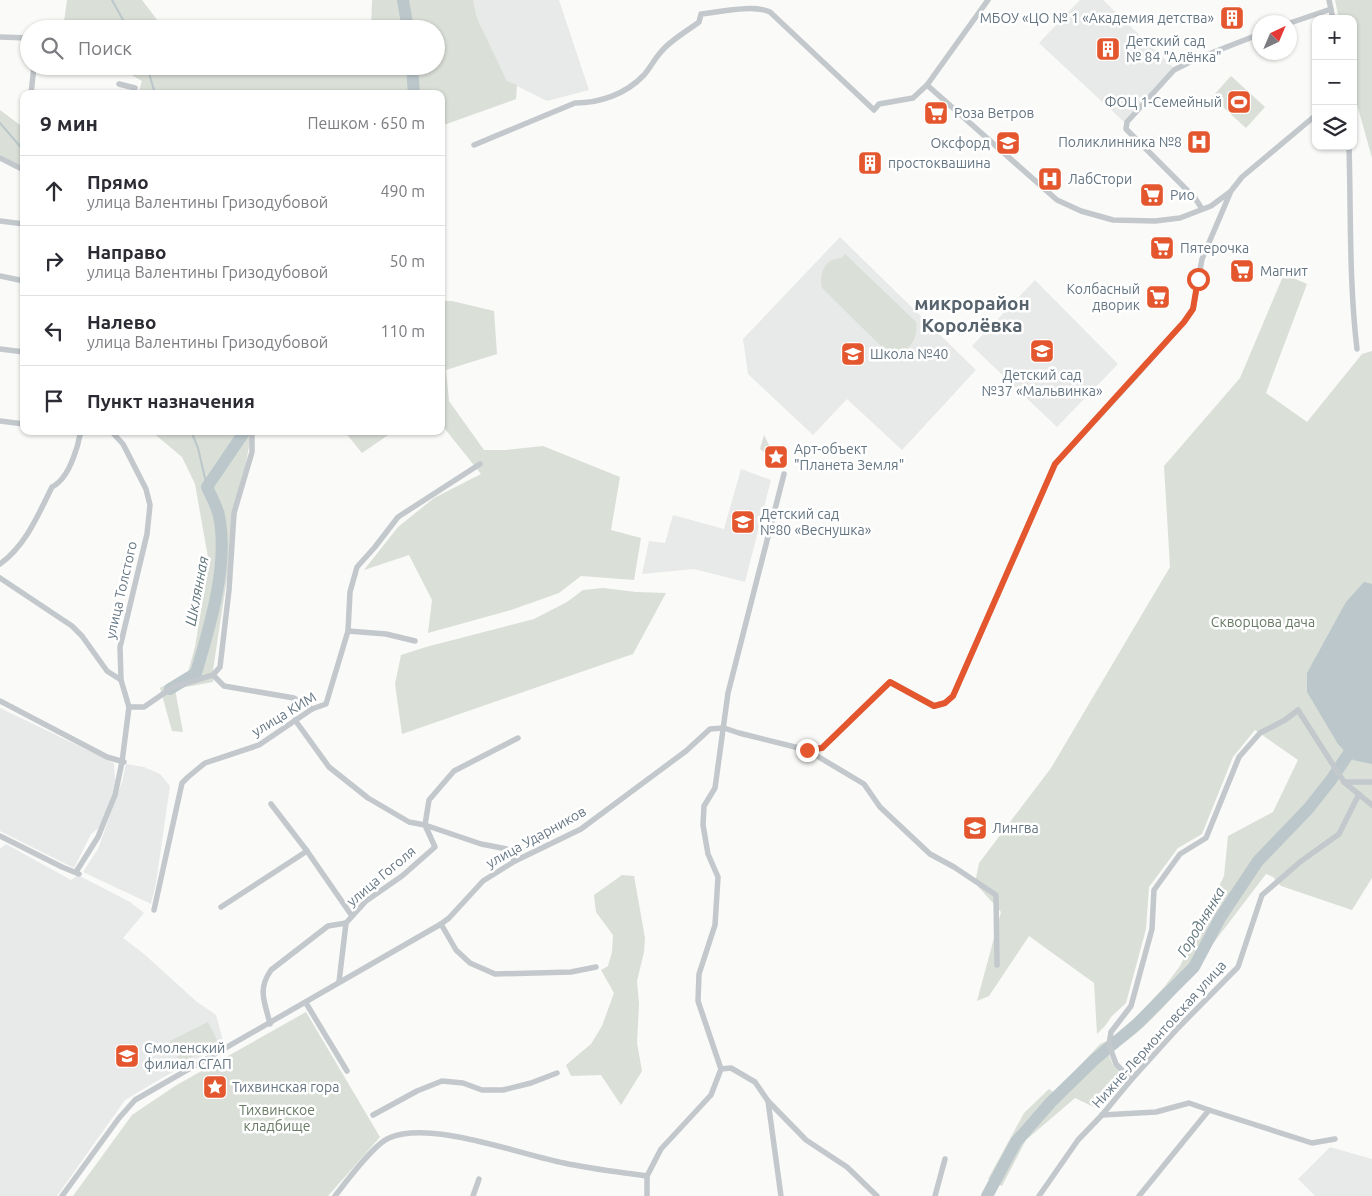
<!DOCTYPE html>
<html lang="ru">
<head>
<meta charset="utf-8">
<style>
	:root { --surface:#fff; --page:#f2f2f3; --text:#2b2b33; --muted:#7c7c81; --line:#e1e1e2 }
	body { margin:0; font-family:Ubuntu,sans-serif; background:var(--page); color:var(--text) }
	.controls { position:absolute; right:15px; top:15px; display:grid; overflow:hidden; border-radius:10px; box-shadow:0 1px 4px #0004 }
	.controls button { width:45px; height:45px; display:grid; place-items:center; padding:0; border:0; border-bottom:1px solid var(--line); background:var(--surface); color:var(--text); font:25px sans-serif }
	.compass { position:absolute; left:1252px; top:15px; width:45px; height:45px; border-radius:50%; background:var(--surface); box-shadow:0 1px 4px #0004; rotate:44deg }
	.stop { position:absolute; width:15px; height:15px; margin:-11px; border:4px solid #e4572e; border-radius:50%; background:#fff }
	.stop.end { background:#e4572e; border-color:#fff; box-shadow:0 1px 5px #0008 }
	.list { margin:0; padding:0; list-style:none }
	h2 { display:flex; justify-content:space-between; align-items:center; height:65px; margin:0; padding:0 20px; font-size:21px }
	h2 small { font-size:16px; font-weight:400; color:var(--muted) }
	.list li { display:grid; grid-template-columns:32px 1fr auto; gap:15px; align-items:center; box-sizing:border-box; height:70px; padding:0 20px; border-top:1px solid var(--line) }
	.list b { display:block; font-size:19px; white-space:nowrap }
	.list p { margin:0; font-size:16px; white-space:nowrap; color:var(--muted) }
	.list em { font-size:16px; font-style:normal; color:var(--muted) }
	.icon { flex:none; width:28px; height:28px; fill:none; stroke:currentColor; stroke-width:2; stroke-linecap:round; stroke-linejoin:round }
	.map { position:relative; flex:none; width:1372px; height:1196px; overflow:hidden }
	.search { position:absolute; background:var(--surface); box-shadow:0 1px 4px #0004; left:20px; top:20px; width:425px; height:55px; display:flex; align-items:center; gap:12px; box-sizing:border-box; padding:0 18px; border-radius:28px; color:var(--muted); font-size:19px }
	.panel { position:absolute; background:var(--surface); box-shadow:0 1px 4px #0004; left:20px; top:90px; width:425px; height:345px; border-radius:10px }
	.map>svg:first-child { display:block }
	.built { fill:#e8e9e9 }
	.green { fill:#dadfd7 }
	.water { fill:#bbc7cb }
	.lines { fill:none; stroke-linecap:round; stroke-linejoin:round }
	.stream { stroke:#bbc7cb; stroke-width:2 }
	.river { stroke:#bbc7cb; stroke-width:12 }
	.minor { stroke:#c3c8cc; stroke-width:5.5 }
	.route { stroke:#e4572e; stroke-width:6 }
	.labels { text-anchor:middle; stroke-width:5; stroke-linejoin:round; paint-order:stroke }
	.poi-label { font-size:14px; fill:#657683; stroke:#fff; text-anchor:start }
	.street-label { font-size:14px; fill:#657683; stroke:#fff }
	.park-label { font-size:14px; fill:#687a64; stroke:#fff }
	.water-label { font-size:15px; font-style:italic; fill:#60757c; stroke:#fff }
	.district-label { font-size:19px; font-weight:bold; fill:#57646e; stroke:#fff }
</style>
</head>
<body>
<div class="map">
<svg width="1372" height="1196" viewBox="0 0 1372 1196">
	<rect width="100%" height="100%" fill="#fafaf8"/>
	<g class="built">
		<polygon points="473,0 559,0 589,90 547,101 507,81 477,18"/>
		<polygon points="1080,0 1103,0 1173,67 1124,122 1039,43"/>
		<polygon points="840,237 976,370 902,450 847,399 813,435 748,374 743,339"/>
		<polygon points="1035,280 1118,364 1057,427 972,346"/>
		<polygon points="741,469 771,480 745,582 694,569 642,574 649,541 665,543 673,515 724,529"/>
		<polygon points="0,708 114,763 115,780 112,795 100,827 91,834 74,868 0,831"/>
		<polygon points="126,764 144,767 160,774 170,786 156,883 151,904 83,872 98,849 122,782"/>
		<polygon points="6,844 71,880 78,875 130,902 144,913 123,938 144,954 197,1002 216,1015 224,1044 162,1078 125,1100 57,1196 0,1196 0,849"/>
		<polygon points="1330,1147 1372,1159 1372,1196 1315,1196 1298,1179"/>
	</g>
	<g class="green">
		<polygon points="67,0 142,0 164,29 63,29"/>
		<polygon points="372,0 473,0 477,18 507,81 517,85 516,99 441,126 441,94 138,94 142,81 116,66 436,66 436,29 371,29"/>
		<polygon points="1335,0 1372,0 1372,158 1353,90 1353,19 1339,19"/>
		<polygon points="1231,76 1265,107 1246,128 1212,97"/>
		<polygon points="0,110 24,128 24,168 0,155"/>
		<path d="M845,254L916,322C919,343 905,358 884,349L822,288C819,273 825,258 842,258Z"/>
		<path d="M1284,274L1307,284L1266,393L1307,422L1362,354L1372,351V878L1352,910L1281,886L1273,877L1266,874L1186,979C1173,1001 1131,1042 1108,1053L1113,1065L1125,1079L1098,1109L1075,1098L1026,1140L1002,1186L988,1179L1024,1113L1049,1089L1053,1092L1064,1083L1100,1044L1115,1037L1139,1014L1165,986L1180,966L1224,876L1228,836L1273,812L1298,760L1255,730L1233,757L1202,834L1178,848L1149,887L1146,929L1126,1003L1112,1016L1105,1026L1097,1034L1094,983L1029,936L989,996L977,1001L1001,912L975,883L979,863L1051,768L1170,567L1164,466L1240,378Z"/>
		<polygon points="441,301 452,301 494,311 497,354 446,370 449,401 484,450 506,450 543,446 620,477 611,530 641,538 634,580 581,576 559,593 511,610 428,633 432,600 409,555 364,570 398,527 434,498 481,474 441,424"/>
		<polygon points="151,431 252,431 239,499 213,670 213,682 175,689 183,732 172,731 160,688 188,672 195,647 209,563 195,484 182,457"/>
		<polygon points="344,431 394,431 362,453"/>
		<polygon points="764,435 772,451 769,456 760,449"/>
		<polygon points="603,588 636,592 666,593 633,654 402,734 395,684 401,655 426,647 534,619 567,602 583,590"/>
		<polygon points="622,875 634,876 645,938 644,952 637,981 639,1004 637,1043 642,1071 621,1105 601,1075 571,1076 566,1065 591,1044 602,1026 614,993 601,970 608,966 612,952 613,935 596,912 594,895"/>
		<polygon points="306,1012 380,1137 328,1196 73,1196 132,1115 175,1086"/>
		<polygon points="208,1022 219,1044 180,1063 170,1041"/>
	</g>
	<polygon class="water" points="1364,582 1372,584 1372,764 1353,760 1338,744 1307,692 1307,673 1346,602"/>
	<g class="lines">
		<g class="stream">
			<polyline points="112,0 128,29"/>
			<polyline points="147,66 155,94"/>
			<polyline points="0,123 24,151"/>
			<polyline points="191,431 198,448 207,487"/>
		</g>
		<g class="river">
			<polyline points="403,0 408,29"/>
			<polyline points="412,66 414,94"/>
			<path d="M170,689L196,673C210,626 229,564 219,516C217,506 211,496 207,487L245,431"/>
			<polyline points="987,1196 1016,1142 1051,1102 1094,1060 1137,1024 1194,967 1220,918 1258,861 1308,809 1331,780 1357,741"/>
		</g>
		<g class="minor">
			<polyline points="1329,0 1333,19"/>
			<polyline points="1290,23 1331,9"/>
			<polyline points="0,37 29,38"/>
			<polyline points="119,84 135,88 133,94"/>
			<polyline points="927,85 1057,200 1081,211 1113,220 1155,221 1180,218 1211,206 1230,192"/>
			<polyline points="31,94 34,66"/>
			<path d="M474,145L575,103C600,103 626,94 644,75C650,68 654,60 660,53C670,40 686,32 699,22L701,14C720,12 753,4 770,12L874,110L879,104L913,98L927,85L988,0"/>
			<path d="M1349,146C1351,214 1349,282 1357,349"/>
			<polyline points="0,158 24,170"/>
			<polyline points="1202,209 1195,198 1126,129 1127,122 1174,70 1196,59 1260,34"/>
			<polyline points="0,221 24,224"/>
			<polyline points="0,276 24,281"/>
			<polyline points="0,349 24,352"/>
			<polyline points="0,421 24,424"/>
			<path d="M0,564C26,545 38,515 52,487C64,481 72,463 76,450C79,444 78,437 82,431"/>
			<polyline points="0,578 72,626 82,636 107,671 121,680"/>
			<polyline points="348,631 386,634 415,641"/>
			<polyline points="213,675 224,686 294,698 312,709"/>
			<polyline points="0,701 107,757 124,762"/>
			<polyline points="129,707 144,707 173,687 213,675 220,667 229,590 234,513 252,452 252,431"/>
			<polyline points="295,720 329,767 368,798 409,822 425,825 481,844 507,849 515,861"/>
			<polyline points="807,750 864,784 880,807 930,854 954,867 996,895 997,965"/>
			<polyline points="1344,782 1372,782"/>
			<polyline points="271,804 307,851 352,916"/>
			<polyline points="0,836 62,867 79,874"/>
			<polyline points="76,872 98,837 115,795 122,762 129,707 121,680 120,647 147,534 150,505 146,489 123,444 111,431"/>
			<polyline points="221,907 307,851"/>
			<polyline points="154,910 182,783 188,777 205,763 259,745 312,709 326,704 348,631 350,592 357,567 375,547 398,517 480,464"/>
			<polyline points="441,924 456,950 470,963 495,974 571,972 596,967"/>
			<polyline points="339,982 346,923"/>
			<polyline points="306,1003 347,1071"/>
			<path d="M270,1024C265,1002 257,990 271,970L328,926L346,923L366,901L402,876L435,847L425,825L429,800L454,771L518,738"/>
			<polyline points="721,1069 731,1068 755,1082 768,1101 781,1196"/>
			<polyline points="1131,1080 1116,1064 1109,1045 1111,1032 1131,1006 1152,929 1154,890 1180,854 1206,838 1239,757 1260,733 1285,720 1298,710 1344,782 1372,805"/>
			<polyline points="768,1101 806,1140 847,1167 877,1196"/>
			<polyline points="373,1115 417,1091 442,1081 463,1083 482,1090 503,1090 531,1083 557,1073"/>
			<polyline points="1102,1115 1156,1112 1189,1103 1209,1110"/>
			<polyline points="62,1196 119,1118 135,1100 441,924 449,918 483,881 515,861 581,829 686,751 710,729 724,728 739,733 807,750 822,748 890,682 934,706 945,703 953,696 1055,464 1136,376 1184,322 1193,309 1202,259 1231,191 1242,177 1316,115"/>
			<path d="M335,1196C346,1182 374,1144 389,1138C431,1120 518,1154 564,1163C591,1169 619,1172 647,1176"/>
			<polyline points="473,1196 479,1179"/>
			<polyline points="647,1196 647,1176 661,1149 711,1095 721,1069 698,1001 699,974 715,925 718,877 708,854 703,825 704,806 715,788 728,693 784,474"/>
			<polyline points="935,1196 945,1159"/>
			<polyline points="1039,1196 1078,1140 1102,1115 1131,1080 1178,1028 1238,967 1262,895 1300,862 1339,834 1359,794"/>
			<polyline points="1139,1196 1209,1110 1312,1143 1335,1139"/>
		</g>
	</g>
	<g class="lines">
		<polyline class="route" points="807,750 822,748 890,682 934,706 945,703 953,696 1055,464 1184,322 1193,309 1198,279"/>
	</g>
	<defs>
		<symbol id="building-square" viewBox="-11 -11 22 22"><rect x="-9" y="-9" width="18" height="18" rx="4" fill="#e4572e" stroke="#fff"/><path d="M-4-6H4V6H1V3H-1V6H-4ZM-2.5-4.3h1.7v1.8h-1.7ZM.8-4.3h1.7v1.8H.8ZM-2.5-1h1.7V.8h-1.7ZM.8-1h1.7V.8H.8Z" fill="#fff"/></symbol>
		<symbol id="stadium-square" viewBox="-11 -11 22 22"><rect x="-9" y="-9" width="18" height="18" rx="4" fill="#e4572e" stroke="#fff"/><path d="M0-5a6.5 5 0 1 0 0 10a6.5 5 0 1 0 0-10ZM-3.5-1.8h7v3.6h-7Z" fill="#fff"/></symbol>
		<symbol id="supermarket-square" viewBox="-11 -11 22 22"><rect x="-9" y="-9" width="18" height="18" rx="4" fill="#e4572e" stroke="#fff"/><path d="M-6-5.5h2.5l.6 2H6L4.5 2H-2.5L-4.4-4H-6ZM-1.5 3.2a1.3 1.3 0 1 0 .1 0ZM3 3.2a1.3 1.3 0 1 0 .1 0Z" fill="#fff"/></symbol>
		<symbol id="hospital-square" viewBox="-11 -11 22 22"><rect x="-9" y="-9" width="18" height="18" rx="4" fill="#e4572e" stroke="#fff"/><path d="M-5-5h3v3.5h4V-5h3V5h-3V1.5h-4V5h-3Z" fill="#fff"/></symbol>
		<symbol id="school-square" viewBox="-11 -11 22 22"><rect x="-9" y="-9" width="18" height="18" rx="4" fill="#e4572e" stroke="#fff"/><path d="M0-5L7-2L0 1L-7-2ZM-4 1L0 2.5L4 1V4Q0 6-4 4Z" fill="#fff"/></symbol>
		<symbol id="sight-square" viewBox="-11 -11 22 22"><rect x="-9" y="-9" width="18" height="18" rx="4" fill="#e4572e" stroke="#fff"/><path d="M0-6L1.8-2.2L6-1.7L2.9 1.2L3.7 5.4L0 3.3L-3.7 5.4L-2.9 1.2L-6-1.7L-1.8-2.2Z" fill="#fff"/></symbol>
		<symbol id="university-square" viewBox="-11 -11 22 22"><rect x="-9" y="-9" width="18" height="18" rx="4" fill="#e4572e" stroke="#fff"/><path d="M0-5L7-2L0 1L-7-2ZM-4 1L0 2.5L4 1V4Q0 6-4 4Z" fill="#fff"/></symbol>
	</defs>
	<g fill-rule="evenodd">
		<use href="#building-square" x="1218" y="4" width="28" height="28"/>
		<use href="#building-square" x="1094" y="35" width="28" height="28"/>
		<use href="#stadium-square" x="1225" y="88" width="28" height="28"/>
		<use href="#supermarket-square" x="922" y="99" width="28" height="28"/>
		<use href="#hospital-square" x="1185" y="128" width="28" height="28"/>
		<use href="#school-square" x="994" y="129" width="28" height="28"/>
		<use href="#building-square" x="856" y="149" width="28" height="28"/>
		<use href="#hospital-square" x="1036" y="165" width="28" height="28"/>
		<use href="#supermarket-square" x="1138" y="181" width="28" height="28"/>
		<use href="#supermarket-square" x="1148" y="234" width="28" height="28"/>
		<use href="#supermarket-square" x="1228" y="257" width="28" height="28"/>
		<use href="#supermarket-square" x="1144" y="283" width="28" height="28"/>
		<use href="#school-square" x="1028" y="337" width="28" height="28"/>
		<use href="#school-square" x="839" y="340" width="28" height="28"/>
		<use href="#sight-square" x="762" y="443" width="28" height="28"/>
		<use href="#school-square" x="729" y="508" width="28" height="28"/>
		<use href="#school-square" x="961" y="814" width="28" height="28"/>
		<use href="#university-square" x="113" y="1042" width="28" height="28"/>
		<use href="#sight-square" x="201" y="1073" width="28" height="28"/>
	</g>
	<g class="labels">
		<g class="poi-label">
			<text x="1214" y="23" text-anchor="end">МБОУ «ЦО № 1 «Академия детства»</text>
			<text x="1126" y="46">Детский сад<tspan x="1126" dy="16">№ 84 "Алёнка"</tspan></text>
			<text x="1222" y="107" text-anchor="end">ФОЦ 1-Семейный</text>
			<text x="954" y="118">Роза Ветров</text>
			<text x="1182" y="147" text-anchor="end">Поликлинника №8</text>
			<text x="990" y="148" text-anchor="end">Оксфорд</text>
			<text x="888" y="168">простоквашина</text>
			<text x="1068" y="184">ЛабСтори</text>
			<text x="1170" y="200">Рио</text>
			<text x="1180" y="253">Пятерочка</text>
			<text x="1260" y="276">Магнит</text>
			<text x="1140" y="294" text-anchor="end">Колбасный<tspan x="1140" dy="16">дворик</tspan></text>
			<text x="870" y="359">Школа №40</text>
			<text x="1042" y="380" text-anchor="middle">Детский сад<tspan x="1042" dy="16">№37 «Мальвинка»</tspan></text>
			<text x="794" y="454">Арт-объект<tspan x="794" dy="16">"Планета Земля"</tspan></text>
			<text x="760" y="519">Детский сад<tspan x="760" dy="16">№80 «Веснушка»</tspan></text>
			<text x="992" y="833">Лингва</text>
			<text x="144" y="1053">Смоленский<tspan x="144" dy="16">филиал СГАП</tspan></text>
			<text x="232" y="1092">Тихвинская гора</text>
		</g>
		<g class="street-label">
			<text transform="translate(121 590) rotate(-77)" y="5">улица Толстого</text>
			<text transform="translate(284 714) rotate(-31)" y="5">улица КИМ</text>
			<text transform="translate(536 837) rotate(-29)" y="5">улица Ударников</text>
			<text transform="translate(381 876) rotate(-40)" y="5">улица Гоголя</text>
			<text transform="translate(1159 1034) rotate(-48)" y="5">Нижне-Лермонтовская улица</text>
		</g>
		<g class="park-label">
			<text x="1263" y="627">Скворцова дача</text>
			<text x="277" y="1115">Тихвинское<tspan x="277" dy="16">кладбище</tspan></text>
		</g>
		<g class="water-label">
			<text transform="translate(197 591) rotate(-79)" y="5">Шклянная</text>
			<text transform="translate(1201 922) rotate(-59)" y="5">Городнянка</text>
		</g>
		<g class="district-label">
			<text x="972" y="310">микрорайон<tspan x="972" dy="22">Королёвка</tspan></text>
		</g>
	</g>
</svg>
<div class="controls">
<button>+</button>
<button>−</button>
<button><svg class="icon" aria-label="layers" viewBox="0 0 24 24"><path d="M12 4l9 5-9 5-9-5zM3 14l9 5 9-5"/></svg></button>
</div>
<svg class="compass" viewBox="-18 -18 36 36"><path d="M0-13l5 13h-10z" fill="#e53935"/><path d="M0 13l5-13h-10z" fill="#7c7c81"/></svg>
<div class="stop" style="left:1198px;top:279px"></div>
<div class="stop end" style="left:807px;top:750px"></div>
<div class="search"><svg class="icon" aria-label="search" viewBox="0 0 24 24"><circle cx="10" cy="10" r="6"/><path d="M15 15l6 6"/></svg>Поиск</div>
<section class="panel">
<h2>9 мин<small>Пешком · 650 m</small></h2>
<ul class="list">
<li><svg class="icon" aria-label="ahead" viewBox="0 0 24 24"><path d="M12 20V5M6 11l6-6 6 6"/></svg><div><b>Прямо</b><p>улица Валентины Гризодубовой</p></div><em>490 m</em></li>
<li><svg class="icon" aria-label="right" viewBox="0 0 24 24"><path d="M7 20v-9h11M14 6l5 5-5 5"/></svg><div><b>Направо</b><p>улица Валентины Гризодубовой</p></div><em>50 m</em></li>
<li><svg class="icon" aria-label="left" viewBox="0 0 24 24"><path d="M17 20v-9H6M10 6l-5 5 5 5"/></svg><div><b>Налево</b><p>улица Валентины Гризодубовой</p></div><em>110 m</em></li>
<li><svg class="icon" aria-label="arrive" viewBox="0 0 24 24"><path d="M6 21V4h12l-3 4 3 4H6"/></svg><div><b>Пункт назначения</b></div></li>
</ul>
</section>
</div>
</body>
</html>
